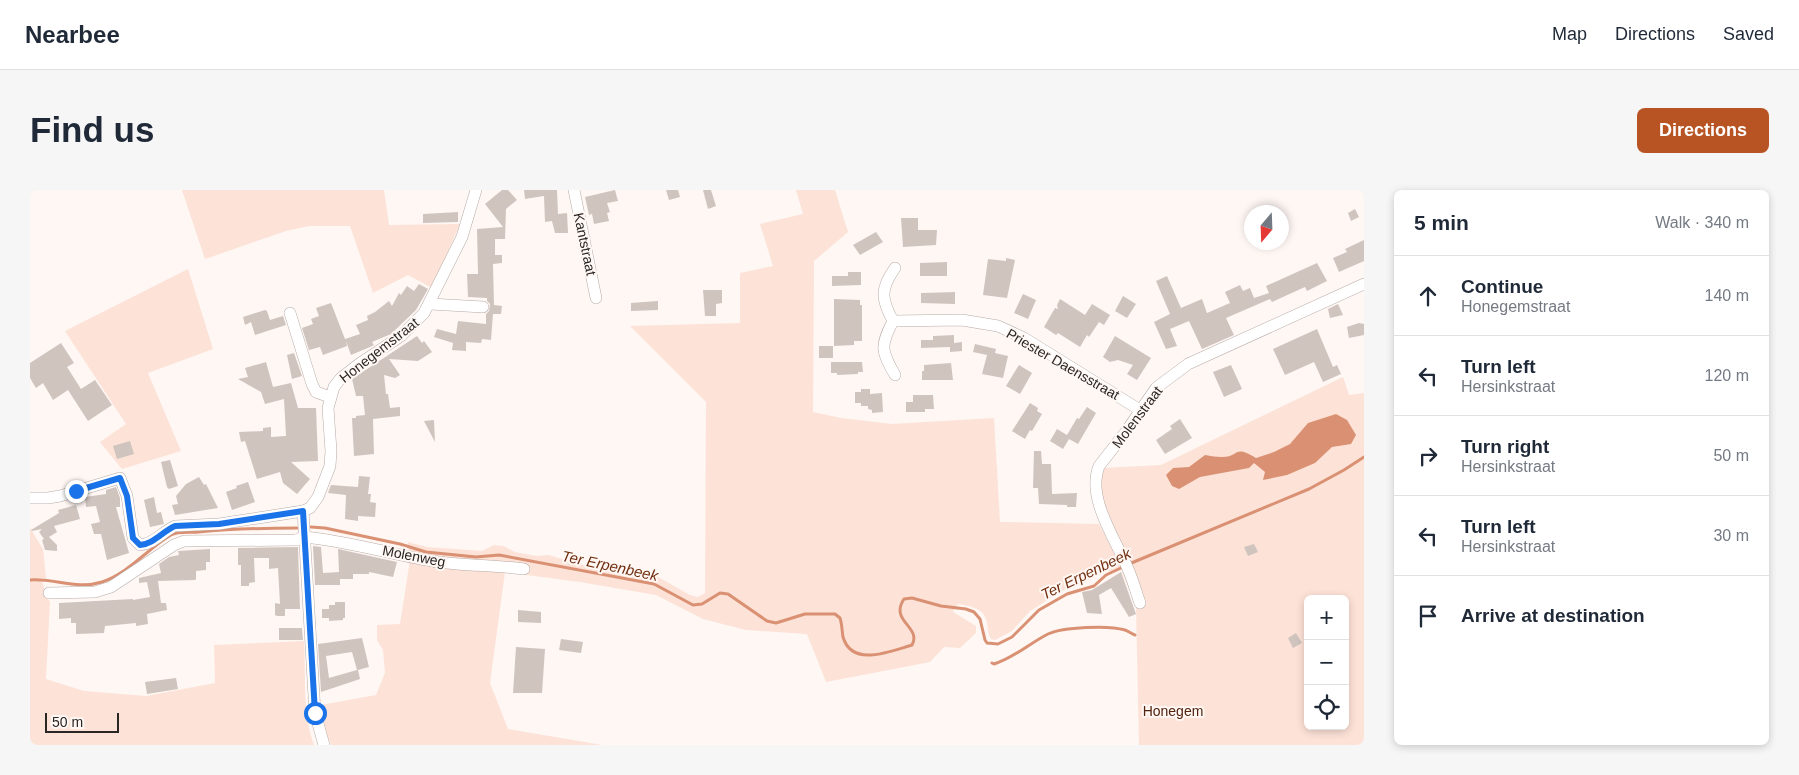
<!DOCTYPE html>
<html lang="en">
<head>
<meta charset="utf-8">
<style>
	:root { --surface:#fff; --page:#f6f6f7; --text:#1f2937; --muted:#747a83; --line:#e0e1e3; --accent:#b85323 }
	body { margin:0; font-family:Arial,sans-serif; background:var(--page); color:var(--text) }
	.controls { position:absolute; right:15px; bottom:15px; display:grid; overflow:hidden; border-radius:8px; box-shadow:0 2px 8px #0003 }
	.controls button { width:45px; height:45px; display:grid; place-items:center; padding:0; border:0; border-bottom:1px solid var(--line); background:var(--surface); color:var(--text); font:25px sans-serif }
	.compass { position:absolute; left:1214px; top:15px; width:45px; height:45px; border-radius:50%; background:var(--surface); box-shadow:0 2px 8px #0003; rotate:199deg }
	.scale { position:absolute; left:15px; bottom:12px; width:74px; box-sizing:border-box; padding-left:5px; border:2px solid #2a2624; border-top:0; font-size:14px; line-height:18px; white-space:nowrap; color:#2a2624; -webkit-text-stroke:4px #fef7f4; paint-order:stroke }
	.stop { position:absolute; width:15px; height:15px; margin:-11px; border:4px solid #1a73e8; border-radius:50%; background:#fff }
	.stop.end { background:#1a73e8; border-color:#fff; box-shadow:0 1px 5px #0008 }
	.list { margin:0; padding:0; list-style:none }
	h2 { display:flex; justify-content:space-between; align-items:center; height:65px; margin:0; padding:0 20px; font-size:21px }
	h2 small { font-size:16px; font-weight:400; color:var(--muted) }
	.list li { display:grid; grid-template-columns:32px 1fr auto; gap:15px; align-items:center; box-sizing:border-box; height:80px; padding:0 20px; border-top:1px solid var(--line) }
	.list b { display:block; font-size:19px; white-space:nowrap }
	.list p { margin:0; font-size:16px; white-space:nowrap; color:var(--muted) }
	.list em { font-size:16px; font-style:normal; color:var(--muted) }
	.icon { flex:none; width:28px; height:28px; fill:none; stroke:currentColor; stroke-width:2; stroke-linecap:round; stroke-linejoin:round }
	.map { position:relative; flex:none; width:1334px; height:555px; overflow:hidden; border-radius:8px }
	header { display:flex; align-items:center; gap:30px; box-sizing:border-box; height:70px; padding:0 25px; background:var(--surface); border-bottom:1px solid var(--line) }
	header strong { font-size:24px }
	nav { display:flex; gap:28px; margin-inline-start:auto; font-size:18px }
	.intro { display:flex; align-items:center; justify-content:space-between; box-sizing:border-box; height:120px; padding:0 30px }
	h1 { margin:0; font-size:35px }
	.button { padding:12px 22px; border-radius:8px; background:var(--accent); color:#fff; font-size:18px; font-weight:700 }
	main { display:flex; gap:30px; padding:0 30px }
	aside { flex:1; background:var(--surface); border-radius:8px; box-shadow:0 2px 8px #0003 }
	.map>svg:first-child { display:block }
	.green { fill:#fde2d7; fill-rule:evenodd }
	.water { fill:#da9173 }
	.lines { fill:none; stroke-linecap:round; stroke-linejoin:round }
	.stream { stroke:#da9173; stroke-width:3 }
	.building { fill:#d0c4bf; fill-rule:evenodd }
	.street-casing { stroke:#b7aba7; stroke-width:12 }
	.street { stroke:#fff; stroke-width:11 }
	.route { stroke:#1a73e8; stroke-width:6 }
	.labels { text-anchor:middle; stroke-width:4; stroke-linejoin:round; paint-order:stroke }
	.street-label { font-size:14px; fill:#2a2624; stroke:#fef7f4 }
	.park-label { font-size:14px; fill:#52230d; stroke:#fef7f4 }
	.water-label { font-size:15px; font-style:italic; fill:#712f0f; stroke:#fef7f4 }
</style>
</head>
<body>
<header>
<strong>Nearbee</strong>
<nav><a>Map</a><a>Directions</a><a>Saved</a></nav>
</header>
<div class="intro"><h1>Find us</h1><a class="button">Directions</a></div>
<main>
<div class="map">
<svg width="1334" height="555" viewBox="0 0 1334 555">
	<rect width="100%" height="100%" fill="#fef7f4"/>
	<g class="green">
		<polygon points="152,0 354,0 359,35 430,34 402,98 378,85 343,103 320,36 279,36 256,41 175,69"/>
		<path d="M766,0H805L818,42L784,71L783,222L811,228L862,234L964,228L970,332L1069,334L1091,377L1080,381L1072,382L1061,389L1034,400L1000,421L982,441L965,450L961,449C958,444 958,439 957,433C955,418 940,416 928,414L923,422L946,436V443L930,458L914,457L900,472L796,492L777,444L716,440L673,429L626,405L550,392L475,382L460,493L478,539L572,555H301L292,532L291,515L346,505L355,483L353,460L347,450V435L370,434L380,370L378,352L397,357L452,361L464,355L473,356L485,362L506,366L518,365L564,378L585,381L606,382L628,387L660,405L668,407L675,403L676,212L600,136L710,133V83L743,76L730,34L773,24Z"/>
		<polygon points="158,79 183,159 118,183 151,261 92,279 70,252 96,234 35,141"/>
		<path d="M1313,187L1319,205L1334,203V555H1109L1106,416L1092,382L1104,381C1089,351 1063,313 1074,278L1131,275ZM1278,409H1315V536H1278Z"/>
		<path d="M0,338L13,359L16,388H11L16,405L20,412L16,489L54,501L116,506L185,493L184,455L274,451C276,486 272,522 284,555H0Z"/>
	</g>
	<path class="water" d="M1306,224L1317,230L1326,245L1321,254L1302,257L1285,273L1257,285L1233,290L1235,282L1224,273L1219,278L1170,287L1149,299L1142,296L1136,285L1143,278L1159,277L1175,265C1181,266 1186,267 1192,267C1210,267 1203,254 1226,268L1244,262L1260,254L1278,233Z"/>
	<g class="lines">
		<g class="stream">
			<path d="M281,337L295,338L370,354L396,362L446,367L469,365L624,394L663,415L672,414L690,403L698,404L737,431L746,433L775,424H805L810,428C812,434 812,441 813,447C822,478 861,461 882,455C892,437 859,431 874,409L882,408L911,416L936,419L944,422L950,429L955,450L957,453L968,454L982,447L1009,420L1037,404L1064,396L1076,385L1093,377"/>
			<polyline points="1099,374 1279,299 1314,280 1334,267"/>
			<path d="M0,390C24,388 47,400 72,392C99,383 117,359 141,345C148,341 160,343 168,342C201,339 233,338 267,338"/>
			<path d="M962,473L964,474C984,468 1000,453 1018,444C1033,437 1079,435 1095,440C1098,441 1102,444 1105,445"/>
		</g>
	</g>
	<g class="building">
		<polygon points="472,0 478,0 487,10 476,19 475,49 465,49 465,65 472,65 472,73 463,74 464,115 472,116 471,124 463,124 461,150 452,149 451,153 436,152 436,161 422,160 423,153 404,147 407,139 426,144 428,131 456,134 456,124 459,121 460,114 457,111 457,108 438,107 437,84 448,84 447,39 473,37 455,14"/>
		<polygon points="494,0 527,0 528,24 537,23 538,43 525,43 522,31 515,32 514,6 495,9"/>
		<polygon points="585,0 588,11 577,13 580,22 577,23 579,31 564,34 562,24 559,25 555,7"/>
		<polygon points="636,0 648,0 650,7 639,10"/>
		<polygon points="673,0 681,0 686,16 678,19"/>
		<polygon points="1325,19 1329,27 1321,31 1318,23"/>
		<polygon points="428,22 428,32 393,33 393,24"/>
		<polygon points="871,28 888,28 888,40 907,40 906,55 873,57"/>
		<polygon points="846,42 853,52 830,65 823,55"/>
		<polygon points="1334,50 1334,71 1309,82 1303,68 1317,62 1315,59"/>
		<polygon points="976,68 985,70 977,108 953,105 958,69 976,71"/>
		<polygon points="917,72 917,86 890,86 890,73"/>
		<polygon points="1287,73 1297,91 1277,101 1275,97 1242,112 1240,109 1196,128 1204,145 1172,159 1159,131 1140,139 1147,156 1136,159 1124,132 1140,124 1126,91 1137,86 1151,118 1172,109 1177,123 1200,113 1195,102 1210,95 1213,101 1220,98 1224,108 1239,103 1236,96"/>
		<polygon points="818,82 831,82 831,95 802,96 802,86 818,86"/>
		<polygon points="389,94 398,99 386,120 361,144 342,152 344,155 340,157 321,165 316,151 317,156 293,165 290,157 279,160 272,138 283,134 281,129 289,126 286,118 301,113 315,149 330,144 326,135 338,130 337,126 345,122 359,111 362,116 369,103 371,105 377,96 384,101"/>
		<polygon points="673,100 692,100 692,113 686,114 686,126 675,126"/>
		<polygon points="925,102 925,114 891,113 891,103"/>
		<polygon points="993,104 1006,110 998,129 984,123"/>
		<polygon points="1093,106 1106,114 1097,128 1085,121"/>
		<polygon points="804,109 830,110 830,115 832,115 832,151 824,151 824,155 804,156"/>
		<polygon points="1030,109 1055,125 1062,114 1080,125 1074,135 1069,132 1059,147 1057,145 1050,157 1028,143 1026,145 1014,137 1025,118 1028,119 1027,115"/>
		<polygon points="628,111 628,120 601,121 601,113"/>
		<polygon points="1308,114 1313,125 1300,128 1298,119"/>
		<polygon points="235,120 237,121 240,130 253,126 256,135 225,145 221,132 215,135 213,127"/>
		<polygon points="1329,133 1334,134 1334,145 1319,148 1317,137"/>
		<polygon points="1287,139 1303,177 1307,175 1311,184 1293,192 1284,172 1255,185 1243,159"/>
		<polygon points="924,145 924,153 932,152 932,161 920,162 920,157 891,158 891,150 903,150 903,146"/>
		<polygon points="387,146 392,153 394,151 402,162 388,171 359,169 370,185 365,188 354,185 356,204 358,204 360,218 370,217 370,226 343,229 344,264 324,266 322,228 326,228 326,226 335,225 333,206 326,206 322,189"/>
		<polygon points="1085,146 1121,168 1107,190 1097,184 1103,175 1088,170 1080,172 1073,167"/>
		<polygon points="31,153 44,173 37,177 51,199 65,190 82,215 58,231 38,200 23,210 13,193 6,198 0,188 0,173"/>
		<polygon points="945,154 966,159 965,163 978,166 973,188 952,184 957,165 943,162"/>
		<rect x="789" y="156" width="14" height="12"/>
		<polygon points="264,163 272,186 262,189 257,165"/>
		<polygon points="236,172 243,197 261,193 268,218 286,218 288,271 261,272 280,289 267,304 253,293 250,282 227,289 215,251 211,252 209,242 233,241 233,238 241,237 241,247 256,246 254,209 235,214 231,202 208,189 218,187 215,178"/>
		<polygon points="801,172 832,172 833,182 828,182 828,184 807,185 807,183 801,183"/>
		<polygon points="921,173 923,190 892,190 892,181 894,181 894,175"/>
		<polygon points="989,175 1002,183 990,204 976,196"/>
		<polygon points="1201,175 1212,199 1194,207 1183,182"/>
		<polygon points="831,199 840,199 840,204 852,203 853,222 842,223 842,220 838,219 838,216 831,216 831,213 825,213 825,202 831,202"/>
		<polygon points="883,205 903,205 904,219 895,219 895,222 876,222 876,212 883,212"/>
		<polygon points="1000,213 1008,218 1007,221 1012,224 1002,241 1000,240 995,249 982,241"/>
		<polygon points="1057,217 1066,223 1048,254 1039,249 1033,259 1020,251 1027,239 1037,245 1047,228 1049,229"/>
		<polygon points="1150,229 1162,248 1135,264 1126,250 1142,239 1140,236"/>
		<polygon points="404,230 405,252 394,231"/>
		<polygon points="100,251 104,264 87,269 83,256"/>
		<polygon points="1004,261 1011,261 1012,274 1021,274 1022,304 1047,303 1046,317 1037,317 1037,315 1009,314 1008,298 1003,298"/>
		<polygon points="140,270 148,296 139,299 137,297 131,272"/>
		<polygon points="329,286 340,287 338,304 341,304 340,312 346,313 345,327 328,326 328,331 315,329 316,305 298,303 301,295 328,297"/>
		<polygon points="169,287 174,295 176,294 188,318 145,325 142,315 148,314 146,306 156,294"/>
		<polygon points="218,292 225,312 202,320 196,302 207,298 206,296"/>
		<polygon points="86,297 90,308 90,317 86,317 99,363 77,370 71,344 64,344 61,334 70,332 66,316 56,317 55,307 76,304 76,300"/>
		<polygon points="124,307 127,323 131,322 134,334 120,337 114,310"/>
		<polygon points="46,315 50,329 24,336 27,342 19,347 27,355 27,361 15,360 12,350 14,349 9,342 12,339 2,341 1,340 29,323 28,320"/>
		<polygon points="1224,354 1228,362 1218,366 1214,357"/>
		<polygon points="283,356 291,357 293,383 309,382 308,359 367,372 363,387 339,382 339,384 323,384 323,389 310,389 310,395 285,395"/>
		<polygon points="268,357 270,419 255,419 255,426 247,426 245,425 245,413 250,414 248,378 239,379 239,368 224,368 225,392 219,393 219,396 211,396 211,375 208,375 208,358"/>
		<polygon points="180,359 180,372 176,372 176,380 166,381 166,389 165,390 128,391 131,413 136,413 137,420 117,424 118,434 106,436 106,433 75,436 74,443 46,444 46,433 41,433 41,428 29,429 29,413 103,409 103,410 120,407 117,392 109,393 109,388 131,383 129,374 139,367 149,365 148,361"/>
		<polygon points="1091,382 1106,424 1099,427 1081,398 1069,405 1072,424 1057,423 1052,402 1062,400"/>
		<polygon points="305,412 315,412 315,428 313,428 313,430 299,431 299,428 292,428 292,419 299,419 299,415 305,415"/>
		<polygon points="488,420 511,422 511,433 488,432"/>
		<polygon points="249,438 272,438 273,450 249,450"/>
		<polygon points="1266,443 1272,453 1263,458 1258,448"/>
		<path d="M332,448L339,477L328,480L330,489L291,502L288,454ZM322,462L327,480L299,488L296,466Z"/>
		<polygon points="531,449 553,452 551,463 529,460"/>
		<polygon points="486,457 515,459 512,503 483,503"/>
		<polygon points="146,488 148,499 117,504 115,492"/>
	</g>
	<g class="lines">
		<defs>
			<g id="street">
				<polyline points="544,0 566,108"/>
				<polyline points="400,114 453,117"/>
				<polyline points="260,123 282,194 286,202 300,207"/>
				<path d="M863,131C851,109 850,99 865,78"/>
				<path d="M865,185C851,161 850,156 863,131L932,130L968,136L994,148L1110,220"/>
				<path d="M0,308H18L30,306L90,288L97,306L103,348L110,355C124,354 133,341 145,336L189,334L273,321L280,318L288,307L300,276L301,261L298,218L304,197L311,188L329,174L371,146L394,123L432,47L446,0"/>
				<polyline points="273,321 285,523 294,555"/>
				<path d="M19,403L65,402L81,397L144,355L154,351L266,350L274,347C318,351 359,364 402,371C433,376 463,375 494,379"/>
				<path d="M1110,413C1106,402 1103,390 1098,379C1086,350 1056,308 1069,276L1095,243L1126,198L1158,174L1334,94"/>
			</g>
		</defs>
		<use href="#street" class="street-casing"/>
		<use href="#street" class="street"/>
	</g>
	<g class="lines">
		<path class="route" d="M46,301L90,288L97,306L103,348L110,355C124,354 133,341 145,336L189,334L273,321L285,523"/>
	</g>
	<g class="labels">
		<g class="street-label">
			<text transform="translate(555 54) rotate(78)" y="5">Kantstraat</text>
			<text transform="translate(349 160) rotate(-38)" y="5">Honegemstraat</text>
			<text transform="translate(1033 174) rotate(30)" y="5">Priester Daensstraat</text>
			<text transform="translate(1107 227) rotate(-53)" y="5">Molenstraat</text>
			<text transform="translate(384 366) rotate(11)" y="5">Molenweg</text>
		</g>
		<g class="park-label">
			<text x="1143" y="526">Honegem</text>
		</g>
		<g class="water-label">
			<text transform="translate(580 376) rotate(12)" y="5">Ter Erpenbeek</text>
			<text transform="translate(1056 384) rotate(-26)" y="5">Ter Erpenbeek</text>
		</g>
	</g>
</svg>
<div class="controls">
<button>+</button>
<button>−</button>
<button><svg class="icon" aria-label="locate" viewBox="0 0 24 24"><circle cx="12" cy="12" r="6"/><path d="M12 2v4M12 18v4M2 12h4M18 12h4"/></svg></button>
</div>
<svg class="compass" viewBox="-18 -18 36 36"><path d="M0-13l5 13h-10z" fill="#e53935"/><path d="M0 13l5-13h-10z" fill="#747a83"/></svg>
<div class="scale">50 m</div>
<div class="stop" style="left:285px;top:523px"></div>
<div class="stop end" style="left:46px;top:301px"></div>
</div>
<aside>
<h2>5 min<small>Walk · 340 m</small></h2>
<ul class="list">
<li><svg class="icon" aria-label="ahead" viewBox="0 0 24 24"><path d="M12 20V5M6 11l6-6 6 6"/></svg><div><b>Continue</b><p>Honegemstraat</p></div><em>140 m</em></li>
<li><svg class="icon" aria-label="left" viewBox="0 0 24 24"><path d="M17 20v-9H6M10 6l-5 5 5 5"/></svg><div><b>Turn left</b><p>Hersinkstraat</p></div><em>120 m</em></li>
<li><svg class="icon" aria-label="right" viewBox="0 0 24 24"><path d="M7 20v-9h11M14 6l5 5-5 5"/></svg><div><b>Turn right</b><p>Hersinkstraat</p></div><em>50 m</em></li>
<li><svg class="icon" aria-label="left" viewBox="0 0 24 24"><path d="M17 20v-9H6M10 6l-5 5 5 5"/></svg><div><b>Turn left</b><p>Hersinkstraat</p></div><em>30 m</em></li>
<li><svg class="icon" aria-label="arrive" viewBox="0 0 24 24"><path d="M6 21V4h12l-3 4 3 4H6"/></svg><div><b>Arrive at destination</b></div></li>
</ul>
</aside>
</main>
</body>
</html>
